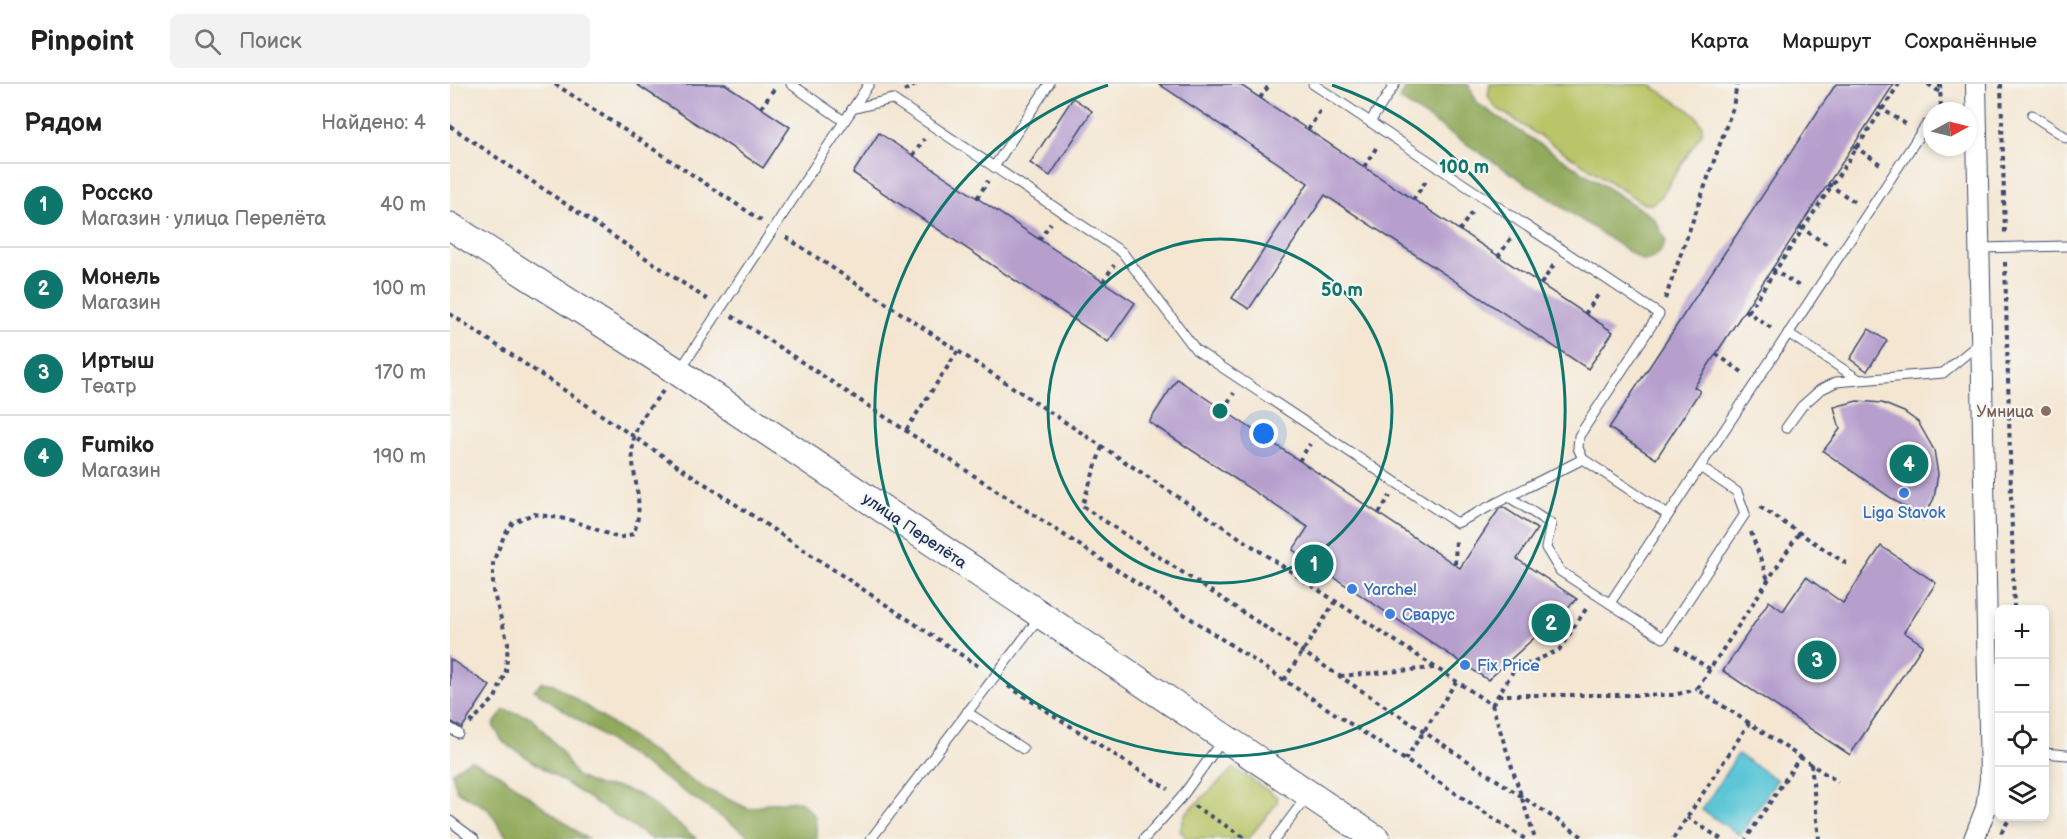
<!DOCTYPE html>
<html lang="ru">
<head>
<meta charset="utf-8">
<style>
	:root { --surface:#fff; --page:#f2f2f2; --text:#222; --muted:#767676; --line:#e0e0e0; --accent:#0f766e }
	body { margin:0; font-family:"Balsamiq Sans",sans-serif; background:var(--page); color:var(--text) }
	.controls { position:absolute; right:18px; bottom:18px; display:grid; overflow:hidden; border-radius:9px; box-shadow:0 3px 9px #0003 }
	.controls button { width:54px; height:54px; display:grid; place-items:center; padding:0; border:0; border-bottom:2px solid var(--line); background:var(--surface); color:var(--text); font:30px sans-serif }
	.compass { position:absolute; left:1473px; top:18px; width:54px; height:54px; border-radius:50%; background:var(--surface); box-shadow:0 3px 9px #0003; rotate:83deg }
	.you { position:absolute; left:814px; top:350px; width:21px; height:21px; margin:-15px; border:4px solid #fff; border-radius:50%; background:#1a73e8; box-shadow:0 0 0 9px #1a73e833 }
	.badge { display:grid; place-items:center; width:39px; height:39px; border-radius:50%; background:var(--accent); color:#fff; font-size:20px; font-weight:700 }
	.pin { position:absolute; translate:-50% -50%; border:3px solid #fff; box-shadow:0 2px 6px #0006 }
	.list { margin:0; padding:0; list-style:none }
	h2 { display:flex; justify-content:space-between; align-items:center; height:78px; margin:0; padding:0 24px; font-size:26px }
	h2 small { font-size:20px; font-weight:400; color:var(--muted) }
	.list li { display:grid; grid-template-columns:39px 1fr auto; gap:18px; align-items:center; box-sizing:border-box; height:84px; padding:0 24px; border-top:2px solid var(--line) }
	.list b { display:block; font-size:22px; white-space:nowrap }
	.list p { margin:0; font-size:20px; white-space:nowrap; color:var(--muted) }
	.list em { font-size:20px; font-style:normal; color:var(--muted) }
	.icon { flex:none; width:33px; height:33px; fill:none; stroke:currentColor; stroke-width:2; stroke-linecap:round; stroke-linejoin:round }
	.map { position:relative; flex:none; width:1617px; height:755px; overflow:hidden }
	header { display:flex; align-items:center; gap:36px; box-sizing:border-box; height:84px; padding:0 30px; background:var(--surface); border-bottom:2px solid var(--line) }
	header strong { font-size:28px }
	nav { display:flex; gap:33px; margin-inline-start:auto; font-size:21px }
	.search { width:420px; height:54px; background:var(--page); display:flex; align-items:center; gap:15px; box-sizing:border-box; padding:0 21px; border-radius:9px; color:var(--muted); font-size:22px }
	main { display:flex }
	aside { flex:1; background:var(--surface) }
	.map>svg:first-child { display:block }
	.green { fill:#b9c567; stroke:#6a7a62; stroke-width:1.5 }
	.forest { fill:#92aa5c; stroke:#566c5d; stroke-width:1.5 }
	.water { fill:#5cc6d7; stroke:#3c7a9a; stroke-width:1.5 }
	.building { fill:#b69fcd }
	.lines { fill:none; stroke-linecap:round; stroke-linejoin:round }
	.lane-casing { stroke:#3c4a6f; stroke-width:11 }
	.street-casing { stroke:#3c4a6f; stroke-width:22 }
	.secondary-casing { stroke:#3c4a6f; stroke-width:29 }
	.path { stroke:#3c4a6f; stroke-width:4; stroke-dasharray:4.5 4.5; stroke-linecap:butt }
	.lane { stroke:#fff; stroke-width:9 }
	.street { stroke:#fff; stroke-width:20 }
	.secondary { stroke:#fff; stroke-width:27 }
	.ring { fill:none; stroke:#0f766e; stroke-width:3 }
	.education-dot { fill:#8d6e63; stroke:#f6f6f2; stroke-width:2 }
	.shop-dot { fill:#3f7fe0; stroke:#f6f6f2; stroke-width:2 }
	.labels { text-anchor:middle; stroke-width:4.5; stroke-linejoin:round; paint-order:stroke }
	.education-label { font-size:16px; fill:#785e54; stroke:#f6f6f2; text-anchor:end }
	.shop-label { font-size:16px; fill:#366cbe; stroke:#f6f6f2; text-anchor:start }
	.street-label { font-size:16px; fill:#1b2f5e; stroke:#f6f6f2 }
	.centre { fill:#0f766e; stroke:#f6f6f2; stroke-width:3 }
	.ring-label { font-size:18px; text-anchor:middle; font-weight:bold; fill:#0f766e; stroke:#f6f6f2; stroke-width:4.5; stroke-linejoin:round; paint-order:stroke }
</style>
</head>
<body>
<header>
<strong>Pinpoint</strong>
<div class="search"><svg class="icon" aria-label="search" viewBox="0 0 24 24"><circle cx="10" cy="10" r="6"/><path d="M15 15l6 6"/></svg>Поиск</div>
<nav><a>Карта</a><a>Маршрут</a><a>Сохранённые</a></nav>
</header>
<main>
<aside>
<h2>Рядом<small>Найдено: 4</small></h2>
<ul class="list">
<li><span class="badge">1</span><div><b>Росско</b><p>Магазин · улица Перелёта</p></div><em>40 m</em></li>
<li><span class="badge">2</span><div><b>Монель</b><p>Магазин</p></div><em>100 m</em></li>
<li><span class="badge">3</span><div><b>Иртыш</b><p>Театр</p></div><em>170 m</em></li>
<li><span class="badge">4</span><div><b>Fumiko</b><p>Магазин</p></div><em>190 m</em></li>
</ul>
</aside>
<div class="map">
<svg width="1617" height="755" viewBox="0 0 1617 755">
	<rect width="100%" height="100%" fill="#f6f6f2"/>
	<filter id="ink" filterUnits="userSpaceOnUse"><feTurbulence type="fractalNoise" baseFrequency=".0167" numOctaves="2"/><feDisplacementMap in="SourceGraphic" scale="12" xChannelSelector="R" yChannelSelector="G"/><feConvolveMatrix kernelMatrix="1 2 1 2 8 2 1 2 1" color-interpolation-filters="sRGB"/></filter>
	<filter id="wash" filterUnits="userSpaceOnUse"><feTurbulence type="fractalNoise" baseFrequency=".008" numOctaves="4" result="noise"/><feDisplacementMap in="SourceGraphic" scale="24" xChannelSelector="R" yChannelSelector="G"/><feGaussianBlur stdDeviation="1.35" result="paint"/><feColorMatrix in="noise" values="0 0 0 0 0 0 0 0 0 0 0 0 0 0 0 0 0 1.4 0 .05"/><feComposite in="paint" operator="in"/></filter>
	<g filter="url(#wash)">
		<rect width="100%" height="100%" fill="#f4e6d1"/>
		<g class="green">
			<polygon points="1040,0 1199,0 1245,30 1252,41 1252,48 1211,113 1201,120 1194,120 1045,23 1038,12"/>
			<polygon points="783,685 787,686 827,713 827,719 798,755 738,755 730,747 735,730"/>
		</g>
		<g class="forest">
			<path d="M959,0H1018L1028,20L1204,134L1216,157C1211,169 1206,175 1193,177L949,15Z"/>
			<polygon points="92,598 104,600 254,704 299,725 321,719 350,717 365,732 367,755 304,755 84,606"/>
			<polygon points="54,626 81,633 112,668 126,692 148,702 168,703 192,712 247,755 201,755 53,658 43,641"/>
			<polygon points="20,676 49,690 137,755 58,755 38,725 7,707 2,688"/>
		</g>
		<polygon class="water" points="1288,670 1327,696 1290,751 1252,726"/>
		<g id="blocks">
			<g class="building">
				<polygon points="186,0 275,0 340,43 313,84"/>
				<polygon points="709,0 789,0 1163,248 1138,285 875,111 799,225 782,214 858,99"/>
				<polygon points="1386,0 1444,0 1244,303 1250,307 1206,375 1159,344"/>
				<polygon points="623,14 642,27 600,92 580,79"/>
				<polygon points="429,49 685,219 658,258 403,89"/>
				<polygon points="1419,245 1437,257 1417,287 1400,275"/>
				<polygon points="727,295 1010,484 1049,425 1053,423 1087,445 1067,475 1127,515 1038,596 843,466 858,443 699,338"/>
				<polygon points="1407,317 1432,319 1454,328 1468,338 1484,366 1488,390 1484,414 1473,436 1373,367 1390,345 1384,323"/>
				<polygon points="1431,462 1486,499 1454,548 1473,561 1400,671 1273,587 1319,517 1333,527 1356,493 1393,519"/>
				<polygon points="0,575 40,602 12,644 0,637"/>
			</g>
		</g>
	</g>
	<g filter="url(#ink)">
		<use href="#blocks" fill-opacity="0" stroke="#3c4a6f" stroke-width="1.5"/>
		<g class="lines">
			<defs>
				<g id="lane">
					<polyline points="341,0 394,37"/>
					<polyline points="863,0 1209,230 1129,352 1128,364 1133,375 1218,431"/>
					<polyline points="402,25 442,15 672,168 746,266 1007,439 1133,375"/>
					<polyline points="1582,31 1617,54"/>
					<polyline points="920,38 945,0"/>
					<polyline points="544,83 599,0"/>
					<polyline points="1530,164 1617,162"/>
					<polyline points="1338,249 1408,295"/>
					<polyline points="230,286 419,0"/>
					<polyline points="1336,344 1352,322 1370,306 1386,298 1493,289 1531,258"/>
					<polyline points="1059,413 1101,440 1096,464 1110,487 1213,554 1295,430 1287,408 1250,383"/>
					<polyline points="1160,519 1476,41 1482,41"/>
					<polyline points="517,628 573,665"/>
					<polyline points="0,644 8,649"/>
					<polyline points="1594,669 1617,671"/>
					<polyline points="0,737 24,755"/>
					<polyline points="421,755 590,533"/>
					<polyline points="694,755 731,714 773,655"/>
					<polyline points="825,755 858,711"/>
				</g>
				<polyline id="street" points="1524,755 1536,724 1540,695 1526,0"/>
				<polyline id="secondary" points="0,142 228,288 926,755"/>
			</defs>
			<use href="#lane" class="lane-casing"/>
			<use href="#street" class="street-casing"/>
			<use href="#secondary" class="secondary-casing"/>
			<g class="path">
				<polyline points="105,0 312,137"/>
				<polyline points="1478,0 1491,9"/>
				<polyline points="1490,0 1491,27"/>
				<polyline points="1551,0 1555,150"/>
				<polyline points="454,7 467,0"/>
				<polyline points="810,14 820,0"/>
				<polyline points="1429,23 1459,42"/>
				<polyline points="311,24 326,2"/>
				<polyline points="0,42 258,216"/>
				<polyline points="858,46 872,24"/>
				<polyline points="1404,62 1433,82"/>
				<polyline points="463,72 474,55"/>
				<polyline points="914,83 928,61"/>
				<polyline points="1378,100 1408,120"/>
				<polyline points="527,114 538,97"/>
				<polyline points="963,116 978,94"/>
				<polyline points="1350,143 1379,162"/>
				<polyline points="1009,147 1024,125"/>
				<polyline points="336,153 1042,621 1085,755"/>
				<polyline points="589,156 601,139"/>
				<polyline points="1048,173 1063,151"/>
				<polyline points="1555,178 1564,526"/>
				<polyline points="1322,185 1352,204"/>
				<polyline points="653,198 664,181"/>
				<polyline points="1091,200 1105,179"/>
				<polyline points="1215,215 1283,23 1287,0"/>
				<polyline points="1295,226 1324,246"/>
				<polyline points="1298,228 1449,0"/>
				<polyline points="0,230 531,584"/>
				<polyline points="1135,230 1150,208"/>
				<polyline points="282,232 1075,755"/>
				<polyline points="1266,270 1295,290"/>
				<polyline points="773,326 784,309"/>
				<polyline points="456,346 508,267"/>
				<polyline points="652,363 632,422 1136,755"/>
				<polyline points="849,377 860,360"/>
				<polyline points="1310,423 1397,480"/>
				<polyline points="929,429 940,412"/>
				<polyline points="1301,448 1318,496"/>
				<polyline points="1005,480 1006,454"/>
				<polyline points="1226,563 1260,585"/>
				<polyline points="890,592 984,584"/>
				<polyline points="834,596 885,518"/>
				<polyline points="558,602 718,705"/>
				<polyline points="1048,611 1224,611 1247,605"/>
				<polyline points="1042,621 1064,586 1109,566 1138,522"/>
				<path d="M20,639L45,614L56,587L58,559L43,507V478L54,452L63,438L84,430L121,436L169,454L183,450C198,418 177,387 184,354C187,337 202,321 213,307"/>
				<polyline points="1299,639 1247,605 1349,449"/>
				<polyline points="1350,673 1388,698"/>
				<polyline points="955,676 1006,598"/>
				<polyline points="1361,680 1369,755"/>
				<polyline points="744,722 797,755"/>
				<polyline points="1237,733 1271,755"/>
				<polyline points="1551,749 1561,732"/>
				<polyline points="1223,755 1299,639 1350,673 1296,755"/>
			</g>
			<use href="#lane" class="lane"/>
			<use href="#street" class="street"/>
			<use href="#secondary" class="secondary"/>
		</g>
	</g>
	<g class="ring">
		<circle cx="770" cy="327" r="172"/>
		<path d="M882 1A345 345 0 1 1 658 1"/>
	</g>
	<circle class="education-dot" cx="1596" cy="327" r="6"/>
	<g class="shop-dot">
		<circle cx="1454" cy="409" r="6"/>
		<circle cx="902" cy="505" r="6"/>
		<circle cx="940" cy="530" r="6"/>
		<circle cx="1015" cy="581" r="6"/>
	</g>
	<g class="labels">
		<g class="education-label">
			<text x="1584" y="333">Умница</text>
		</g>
		<g class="shop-label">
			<text x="1454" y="434" text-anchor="middle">Liga Stavok</text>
			<text x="914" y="511">Yarche!</text>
			<text x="952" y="536">Сварус</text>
			<text x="1027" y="587">Fix Price</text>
		</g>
		<g class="street-label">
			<text transform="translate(465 446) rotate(34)" y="6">улица Перелёта</text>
		</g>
	</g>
	<circle cx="770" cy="327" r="9" class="centre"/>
	<g class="ring-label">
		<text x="1014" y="89">100 m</text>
		<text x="892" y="212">50 m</text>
	</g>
</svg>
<div class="controls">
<button>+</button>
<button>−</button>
<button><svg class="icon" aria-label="locate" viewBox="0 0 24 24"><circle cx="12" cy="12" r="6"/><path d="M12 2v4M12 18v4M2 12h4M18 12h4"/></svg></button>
<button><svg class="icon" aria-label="layers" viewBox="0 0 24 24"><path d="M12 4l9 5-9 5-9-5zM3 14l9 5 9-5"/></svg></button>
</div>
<svg class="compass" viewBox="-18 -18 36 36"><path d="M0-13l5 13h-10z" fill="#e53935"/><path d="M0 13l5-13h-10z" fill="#767676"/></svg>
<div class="you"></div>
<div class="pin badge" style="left:864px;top:480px">1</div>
<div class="pin badge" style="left:1101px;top:539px">2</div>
<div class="pin badge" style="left:1367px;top:576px">3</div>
<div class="pin badge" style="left:1459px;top:380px">4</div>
</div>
</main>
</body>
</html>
